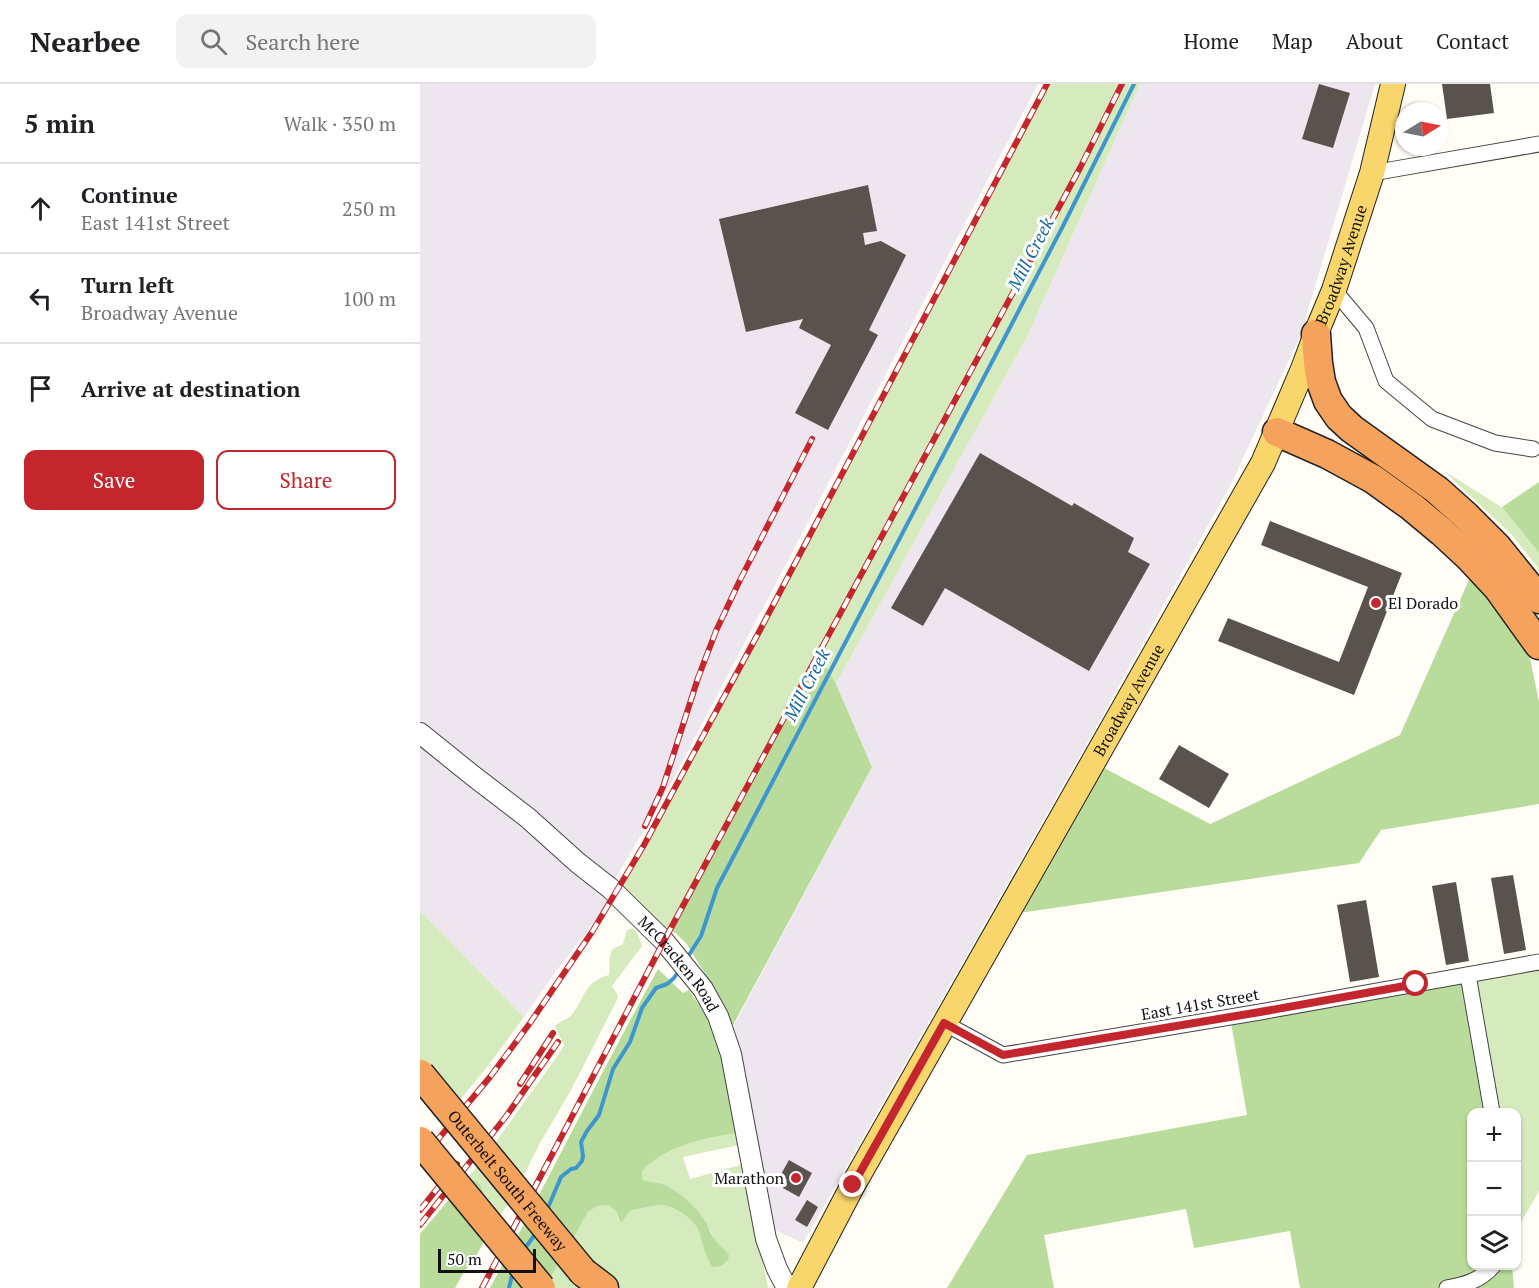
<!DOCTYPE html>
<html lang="en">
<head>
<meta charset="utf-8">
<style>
	:root { --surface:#fff; --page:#f2f2f2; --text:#202124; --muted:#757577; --line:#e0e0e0; --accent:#c4262e }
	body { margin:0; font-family:"PT Serif",serif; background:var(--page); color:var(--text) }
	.controls { position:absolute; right:18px; bottom:18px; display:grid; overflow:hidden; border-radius:12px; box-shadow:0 2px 4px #0004 }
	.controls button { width:54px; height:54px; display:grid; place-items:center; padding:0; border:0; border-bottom:2px solid var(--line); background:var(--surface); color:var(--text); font:30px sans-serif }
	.compass { position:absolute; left:975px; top:18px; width:54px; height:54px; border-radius:50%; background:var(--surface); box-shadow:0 2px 4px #0004; rotate:80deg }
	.scale { position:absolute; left:18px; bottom:15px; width:98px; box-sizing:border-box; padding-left:6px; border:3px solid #111; border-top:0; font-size:16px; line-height:21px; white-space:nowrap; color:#111; -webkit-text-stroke:4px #fff; paint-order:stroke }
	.stop { position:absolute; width:18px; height:18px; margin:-14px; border:4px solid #c4262e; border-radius:50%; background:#fff }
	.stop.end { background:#c4262e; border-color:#fff; box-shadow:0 2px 6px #0008 }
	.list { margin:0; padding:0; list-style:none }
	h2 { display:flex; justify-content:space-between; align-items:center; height:78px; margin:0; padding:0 24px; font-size:26px }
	h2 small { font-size:20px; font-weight:400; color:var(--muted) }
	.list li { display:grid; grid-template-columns:39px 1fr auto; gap:18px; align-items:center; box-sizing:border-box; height:90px; padding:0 24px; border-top:2px solid var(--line) }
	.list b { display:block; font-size:22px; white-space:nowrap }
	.list p { margin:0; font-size:20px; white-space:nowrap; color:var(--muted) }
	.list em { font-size:20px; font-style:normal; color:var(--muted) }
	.actions { display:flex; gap:12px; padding:18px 24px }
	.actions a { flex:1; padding:14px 0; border:2px solid var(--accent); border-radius:12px; text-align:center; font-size:21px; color:var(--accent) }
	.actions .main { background:var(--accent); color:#fff }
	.icon { flex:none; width:33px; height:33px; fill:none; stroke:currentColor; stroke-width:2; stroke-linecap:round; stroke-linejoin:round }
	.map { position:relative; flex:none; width:1119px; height:1204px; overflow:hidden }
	header { display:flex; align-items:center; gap:36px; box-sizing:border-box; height:84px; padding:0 30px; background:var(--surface); border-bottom:2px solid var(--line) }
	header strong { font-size:28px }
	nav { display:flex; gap:33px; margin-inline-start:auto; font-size:21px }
	.search { width:420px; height:54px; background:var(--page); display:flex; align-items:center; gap:15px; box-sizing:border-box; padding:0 21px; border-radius:12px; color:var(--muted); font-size:22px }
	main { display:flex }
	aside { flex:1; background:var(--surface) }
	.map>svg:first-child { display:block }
	.industrial { fill:#eee6ef }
	.green { fill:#d5ebbd }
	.forest { fill:#b9dc9c }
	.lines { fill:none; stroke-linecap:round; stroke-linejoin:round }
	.stream { stroke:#3f96cf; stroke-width:4 }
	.building { fill:#5a524d }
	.minor-casing { stroke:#444; stroke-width:17 }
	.tertiary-casing { stroke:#444; stroke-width:22 }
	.primary-casing { stroke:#222; stroke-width:26 }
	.motorway-casing { stroke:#222; stroke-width:31 }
	.minor { stroke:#fff; stroke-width:15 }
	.tertiary { stroke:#fff; stroke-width:20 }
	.primary { stroke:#f9d66b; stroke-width:24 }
	.motorway { stroke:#f5a25d; stroke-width:28 }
	.rail-casing { stroke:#c4262e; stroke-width:6 }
	.rail { stroke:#fff; stroke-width:4; stroke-dasharray:11; stroke-linecap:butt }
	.motorway-bridge-casing { stroke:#222; stroke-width:31; stroke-linecap:butt }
	.motorway-bridge { stroke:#f5a25d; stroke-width:28 }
	.route { stroke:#c4262e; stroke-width:8 }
	.poi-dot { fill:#c4262e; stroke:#fff; stroke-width:2 }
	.labels { text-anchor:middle; stroke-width:6; stroke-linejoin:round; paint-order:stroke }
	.street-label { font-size:16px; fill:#111; stroke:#fff }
	.poi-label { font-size:16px; fill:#111; stroke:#fff; text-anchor:start }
	.water-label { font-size:18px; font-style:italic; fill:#1768a6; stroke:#fff }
</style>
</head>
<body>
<header>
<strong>Nearbee</strong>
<div class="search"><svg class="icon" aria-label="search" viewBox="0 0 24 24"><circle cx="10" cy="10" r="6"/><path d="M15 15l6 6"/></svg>Search here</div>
<nav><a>Home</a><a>Map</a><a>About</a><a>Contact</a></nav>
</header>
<main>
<aside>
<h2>5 min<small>Walk · 350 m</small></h2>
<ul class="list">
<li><svg class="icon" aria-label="ahead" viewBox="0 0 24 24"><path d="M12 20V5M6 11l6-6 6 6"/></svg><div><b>Continue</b><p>East 141st Street</p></div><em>250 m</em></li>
<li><svg class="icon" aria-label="left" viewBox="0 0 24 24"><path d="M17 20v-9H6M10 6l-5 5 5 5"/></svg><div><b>Turn left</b><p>Broadway Avenue</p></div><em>100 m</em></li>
<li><svg class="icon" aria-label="arrive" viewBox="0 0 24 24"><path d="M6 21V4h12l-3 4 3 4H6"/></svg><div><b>Arrive at destination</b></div></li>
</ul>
<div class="actions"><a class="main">Save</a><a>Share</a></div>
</aside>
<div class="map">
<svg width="1119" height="1204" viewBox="0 0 1119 1204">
	<rect width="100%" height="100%" fill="#fffdf5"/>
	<g class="industrial">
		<polygon points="0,0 618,0 251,699 190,804 196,810 137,886 104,933 0,827"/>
		<polygon points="720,0 955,0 881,250 811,400 666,661 383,1159 352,1145 314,941 452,683 416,600 608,251"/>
	</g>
	<g class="green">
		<polygon points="627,0 720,0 608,251 416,600 399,570 244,857 196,810 254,707 339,548"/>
		<polygon points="1024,387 1083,424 1119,469 1119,485 1092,451"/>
		<polygon points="0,827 104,933 67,983 30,1028 0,991"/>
		<path d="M213,844L218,851L222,862L192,902L198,912L197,916L151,1006L120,1059L93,1113L75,1138L74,1126L64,1110L60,1100L48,1093L63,1076L141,967L144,961L135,942C141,936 150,935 154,928C166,910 165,898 189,891C191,883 187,872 193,865C196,862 200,862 203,860L207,846Z"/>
		<polygon points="1119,878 1119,1107 1097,1145 1096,1028 1072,1028 1048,891"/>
		<path d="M317,1049L319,1061L263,1073L270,1095L324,1080L348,1204H124L143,1173L168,1128L176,1122L188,1121L196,1127L199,1138L203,1137L210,1127C219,1125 239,1119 247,1122C258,1125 276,1137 279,1148C283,1160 285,1172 292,1183L296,1158C292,1152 291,1147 287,1141C278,1126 264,1113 249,1103C240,1098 231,1100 222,1095V1087C248,1061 282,1055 317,1049Z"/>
	</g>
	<g class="forest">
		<polygon points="1119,398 1119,469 1082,423"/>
		<polygon points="1056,480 1102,535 1119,618 1119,720 961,746 939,779 586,831 673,678 790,740 980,651"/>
		<polygon points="399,570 416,600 452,683 313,941 297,909 266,859 251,845"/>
		<path d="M238,885L263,909L269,906L290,938L300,967L317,1049C282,1055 248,1061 222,1087V1095C231,1100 240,1097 249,1103C264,1112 278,1125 287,1140C289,1144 290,1149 293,1153C297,1160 304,1164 309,1171L308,1176L301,1182L292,1183C285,1172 283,1161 279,1148C276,1137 258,1125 247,1122C239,1119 219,1125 210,1127L203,1137L200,1138L196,1127L188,1121L177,1122L168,1128L143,1173L124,1204H70C127,1098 180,990 238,885Z"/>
		<polygon points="1048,891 1072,1028 1052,1028 1052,1182 1092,1182 1094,1204 880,1204 870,1147 774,1164 766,1125 624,1151 634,1204 527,1204 607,1071 827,1031 810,933"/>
		<polygon points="48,1093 60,1100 64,1110 74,1126 75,1138 55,1174 44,1188 35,1204 0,1204 0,1150"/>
	</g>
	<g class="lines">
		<g class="stream">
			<polyline points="267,874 281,852 297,804 643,142 714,0"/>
			<polyline points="127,1126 141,1093 151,1085 156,1084 162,1077 163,1072 161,1058 167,1047 179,1031 193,985 210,958 222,924 236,904 247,900 254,894 260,885"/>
			<polyline points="103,1167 116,1149"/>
			<polyline points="89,1204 93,1187"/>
		</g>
	</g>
	<g class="building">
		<polygon points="899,0 930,9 913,64 882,55"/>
		<polygon points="1022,0 1070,0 1074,29 1027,35"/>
		<polygon points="448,101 457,147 443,149 445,161 461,157 486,171 449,246 458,251 408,346 375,329 411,261 379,244 383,235 326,248 299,135"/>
		<polygon points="560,369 652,422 654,419 714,454 708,468 730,480 669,587 525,504 503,542 471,524"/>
		<polygon points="850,437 982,489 934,611 798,557 808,534 919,578 948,503 841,461"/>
		<polygon points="759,661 809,690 789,724 739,695"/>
		<polygon points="1093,791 1106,866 1084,870 1071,794"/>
		<polygon points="1036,798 1049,877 1026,881 1012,802"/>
		<polygon points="946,816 959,893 930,898 917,821"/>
		<polygon points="369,1076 392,1089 379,1113 363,1104 367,1096 360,1092"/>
		<polygon points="387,1116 398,1123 387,1143 375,1136"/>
	</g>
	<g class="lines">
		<defs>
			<g id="minor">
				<polyline points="952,89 1119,60"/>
				<polyline points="914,206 946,244 966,297 1012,335 1075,359 1113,365"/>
				<polyline points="1048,891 1072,1028"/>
				<polyline points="524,939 583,971 840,928 1119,878"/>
				<path d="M1027,1204C1045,1201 1061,1196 1073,1182"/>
			</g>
			<g id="tertiary">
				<path id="s1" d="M0,649L52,691L108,734L158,779L190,804L244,857L283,905L298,932L311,970L346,1155L357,1185L367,1204"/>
			</g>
			<g id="primary">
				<path id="s2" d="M379,1204L433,1101L843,379L883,285L899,242L914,206L952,89L973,0"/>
			</g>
			<g id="motorway">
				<polyline points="896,250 898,279 901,298 908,317 919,333 932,345 1017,406 1045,431 1077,463 1119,515"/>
				<polyline points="857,348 907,370 953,395 992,423 1022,448 1049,473 1078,504 1119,561"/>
				<polyline points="163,1188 184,1204"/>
			</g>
		</defs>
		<use href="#minor" class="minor-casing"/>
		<use href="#tertiary" class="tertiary-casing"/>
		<use href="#primary" class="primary-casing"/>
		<use href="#motorway" class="motorway-casing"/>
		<use href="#minor" class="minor"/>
		<use href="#tertiary" class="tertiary"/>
		<use href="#primary" class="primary"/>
		<use href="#motorway" class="motorway"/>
		<defs>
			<g id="rail">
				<polyline points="225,742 243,703 278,594 296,547 320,496 392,355"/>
				<polyline points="100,1000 133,949"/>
				<polyline points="0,1077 70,993 110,939 172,848 224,761 339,548 627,0"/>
				<polyline points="0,1126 37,1080"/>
				<polyline points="0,1141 87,1031 138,958"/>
				<polyline points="62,1204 244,857 660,84 702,0"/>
			</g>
		</defs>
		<use href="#rail" class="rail-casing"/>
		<use href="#rail" class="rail"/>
		<defs>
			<g id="motorway-bridge">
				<path id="s3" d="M0,990L163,1188"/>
				<polyline points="0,1057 121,1204"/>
			</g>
		</defs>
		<use href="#motorway-bridge" class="motorway-bridge-casing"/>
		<use href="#motorway-bridge" class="motorway-bridge"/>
	</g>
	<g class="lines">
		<polyline class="route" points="433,1101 524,939 583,971 840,928 996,900"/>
	</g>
	<g class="poi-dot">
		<circle cx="956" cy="519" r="6"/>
		<circle cx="376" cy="1094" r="6"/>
	</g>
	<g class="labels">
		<g class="street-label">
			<text dy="6" stroke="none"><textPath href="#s2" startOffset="1160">Broadway Avenue</textPath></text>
			<text dy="6" stroke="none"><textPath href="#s2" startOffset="674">Broadway Avenue</textPath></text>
			<text dy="6" stroke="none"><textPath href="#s1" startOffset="348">McCracken Road</textPath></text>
			<text transform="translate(780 920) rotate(-10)" y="6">East 141st Street</text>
			<text dy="6" stroke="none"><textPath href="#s3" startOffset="138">Outerbelt South Freeway</textPath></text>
		</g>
		<g class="poi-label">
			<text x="968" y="525">El Dorado</text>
			<text x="364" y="1100" text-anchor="end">Marathon</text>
		</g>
		<g class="water-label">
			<text transform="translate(611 170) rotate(-63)" y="6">Mill Creek</text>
			<text transform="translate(387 601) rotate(-63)" y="6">Mill Creek</text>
		</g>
	</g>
</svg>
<div class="controls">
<button>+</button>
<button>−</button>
<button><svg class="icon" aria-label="layers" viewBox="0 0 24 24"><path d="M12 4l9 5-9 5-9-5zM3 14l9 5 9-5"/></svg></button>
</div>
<svg class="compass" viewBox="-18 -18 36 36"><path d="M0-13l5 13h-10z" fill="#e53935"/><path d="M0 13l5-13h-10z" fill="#757577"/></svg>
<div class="scale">50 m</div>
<div class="stop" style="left:996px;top:900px"></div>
<div class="stop end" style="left:433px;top:1101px"></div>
</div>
</main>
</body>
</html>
